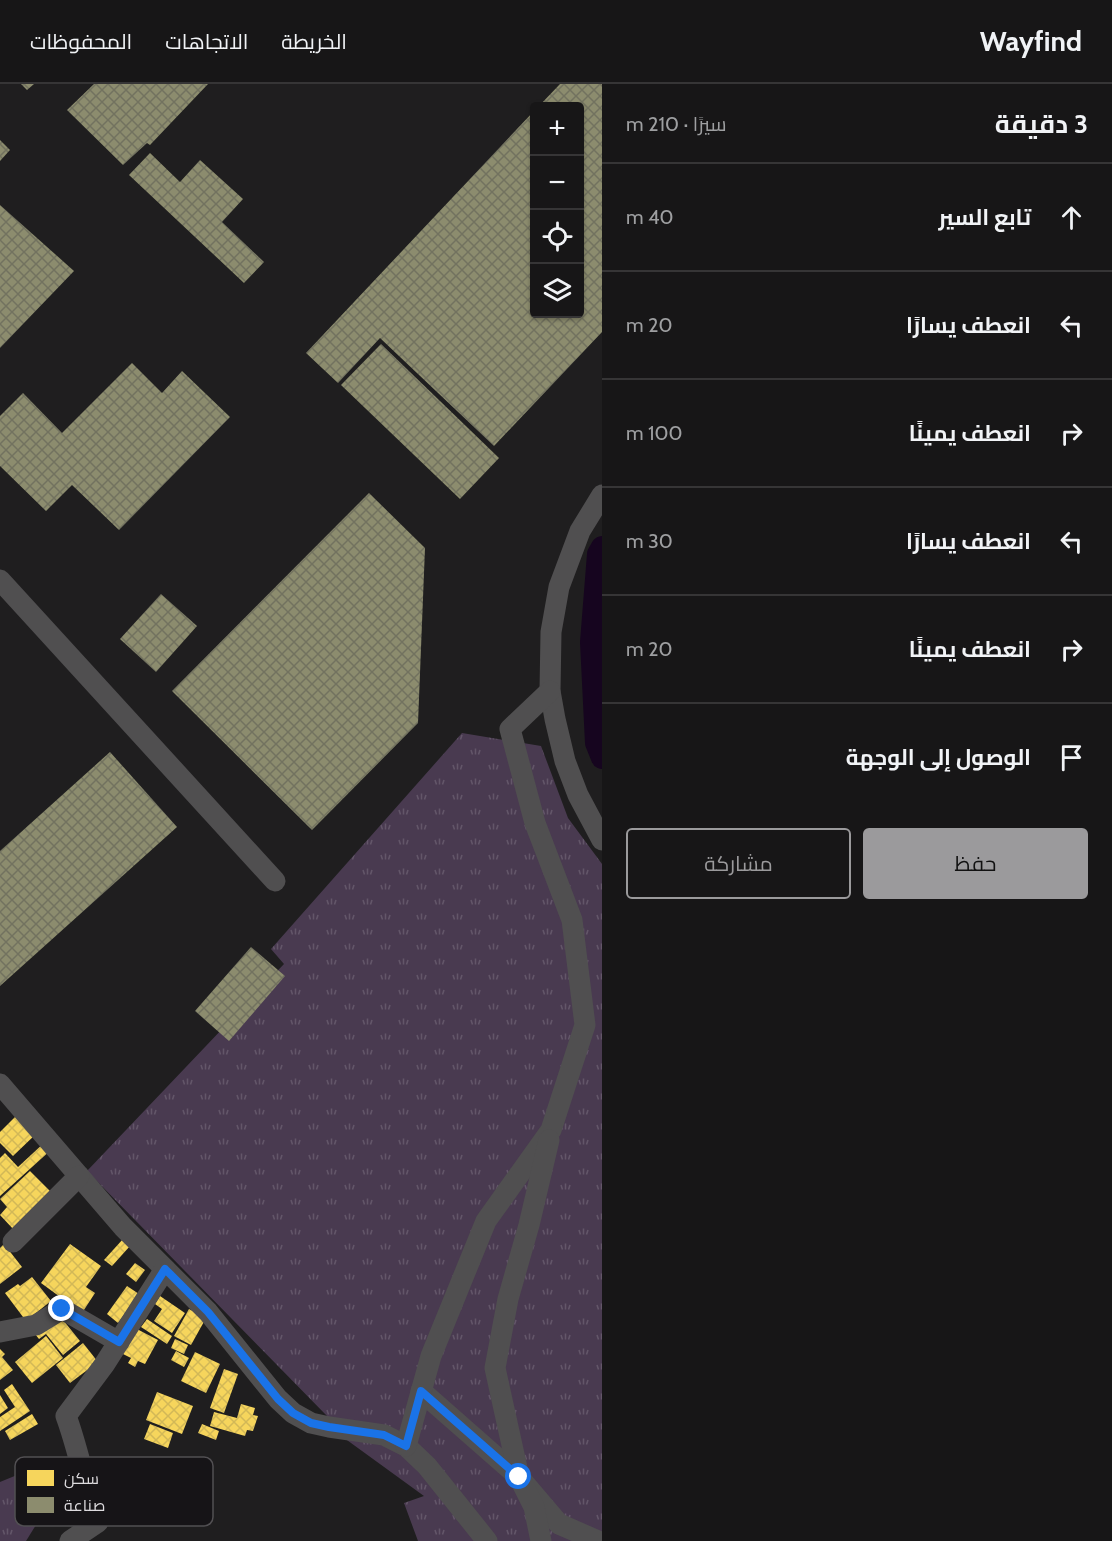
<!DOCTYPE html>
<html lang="ar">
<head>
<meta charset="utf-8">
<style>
	:root { --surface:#171617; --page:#201f20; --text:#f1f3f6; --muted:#9e9fa1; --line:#363536; --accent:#9b9a9c }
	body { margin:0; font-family:Cabin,Cairo,sans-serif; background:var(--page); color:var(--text); direction:rtl }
	.controls { position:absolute; right:18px; top:18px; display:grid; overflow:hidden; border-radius:6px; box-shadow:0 2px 4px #0004 }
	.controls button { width:54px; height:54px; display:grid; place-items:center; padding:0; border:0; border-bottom:2px solid var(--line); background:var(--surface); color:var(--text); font:30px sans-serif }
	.stop { position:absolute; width:18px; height:18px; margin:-14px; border:4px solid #1a73e8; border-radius:50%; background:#fff }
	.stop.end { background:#1a73e8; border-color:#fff; box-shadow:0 2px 6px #0008 }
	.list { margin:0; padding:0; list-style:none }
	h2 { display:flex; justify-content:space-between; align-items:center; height:78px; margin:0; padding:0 24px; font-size:26px }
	h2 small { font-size:20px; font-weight:400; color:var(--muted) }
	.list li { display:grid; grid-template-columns:39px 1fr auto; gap:18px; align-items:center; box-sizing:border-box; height:108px; padding:0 24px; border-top:2px solid var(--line) }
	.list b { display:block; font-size:22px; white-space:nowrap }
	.list em { font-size:20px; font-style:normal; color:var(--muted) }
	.actions { display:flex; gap:12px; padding:18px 24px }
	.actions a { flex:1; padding:14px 0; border:2px solid var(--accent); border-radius:6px; text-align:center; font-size:21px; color:var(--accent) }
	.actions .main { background:var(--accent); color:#111 }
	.icon { flex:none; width:33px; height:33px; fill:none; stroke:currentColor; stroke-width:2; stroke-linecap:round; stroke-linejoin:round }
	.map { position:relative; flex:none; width:602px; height:1457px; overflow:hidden; direction:ltr }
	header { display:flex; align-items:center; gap:36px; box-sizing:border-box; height:84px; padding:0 30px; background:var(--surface); border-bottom:2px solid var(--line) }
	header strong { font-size:28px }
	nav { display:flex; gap:33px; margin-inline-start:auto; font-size:21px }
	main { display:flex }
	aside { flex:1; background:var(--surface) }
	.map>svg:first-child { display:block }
	.grass { fill:url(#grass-tufts) }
	.homes { fill:url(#homes-cross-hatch) }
	.industry { fill:url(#industry-cross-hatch) }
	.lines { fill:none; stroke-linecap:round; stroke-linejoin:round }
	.canal { stroke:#16051f; stroke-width:22 }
	.street { stroke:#504f50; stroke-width:21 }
	.route { stroke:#1a73e8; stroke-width:8 }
	.key { fill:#161417; stroke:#525053; stroke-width:1.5 }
	.key-label { font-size:16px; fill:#dedcdf }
</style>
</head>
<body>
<header>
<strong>Wayfind</strong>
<nav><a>الخريطة</a><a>الاتجاهات</a><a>المحفوظات</a></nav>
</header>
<main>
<aside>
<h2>3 دقيقة<small>سيرًا · 210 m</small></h2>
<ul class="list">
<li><svg class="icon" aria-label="ahead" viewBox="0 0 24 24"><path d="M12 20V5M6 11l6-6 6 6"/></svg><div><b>تابع السير</b></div><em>40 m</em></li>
<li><svg class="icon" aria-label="left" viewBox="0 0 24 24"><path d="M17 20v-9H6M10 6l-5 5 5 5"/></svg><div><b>انعطف يسارًا</b></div><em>20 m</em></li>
<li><svg class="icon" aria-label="right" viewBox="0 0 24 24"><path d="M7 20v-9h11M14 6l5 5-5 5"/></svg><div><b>انعطف يمينًا</b></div><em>100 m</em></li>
<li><svg class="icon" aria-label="left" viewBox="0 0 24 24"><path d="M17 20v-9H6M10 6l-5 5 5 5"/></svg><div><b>انعطف يسارًا</b></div><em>30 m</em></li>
<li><svg class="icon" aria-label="right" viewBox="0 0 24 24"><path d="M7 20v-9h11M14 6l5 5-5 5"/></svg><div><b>انعطف يمينًا</b></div><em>20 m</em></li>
<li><svg class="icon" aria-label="arrive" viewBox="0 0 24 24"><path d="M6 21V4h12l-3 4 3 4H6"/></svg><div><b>الوصول إلى الوجهة</b></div></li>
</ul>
<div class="actions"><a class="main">حفظ</a><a>مشاركة</a></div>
</aside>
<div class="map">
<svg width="602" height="1457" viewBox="0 0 602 1457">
	<defs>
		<pattern id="grass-tufts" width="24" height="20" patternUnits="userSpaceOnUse" patternTransform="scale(1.5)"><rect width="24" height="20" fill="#493a50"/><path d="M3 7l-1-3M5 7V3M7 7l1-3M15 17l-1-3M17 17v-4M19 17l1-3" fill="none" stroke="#635669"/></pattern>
		<pattern id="homes-cross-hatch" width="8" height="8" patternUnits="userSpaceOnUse" patternTransform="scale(1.5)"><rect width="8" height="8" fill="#f6d55c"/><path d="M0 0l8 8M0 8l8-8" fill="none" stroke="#d2b857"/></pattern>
		<pattern id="industry-cross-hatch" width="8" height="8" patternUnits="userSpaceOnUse" patternTransform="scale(1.5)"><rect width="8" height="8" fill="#8c8c6e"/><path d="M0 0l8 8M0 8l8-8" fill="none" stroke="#72725f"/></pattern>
	</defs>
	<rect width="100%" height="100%" fill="#1f1e1f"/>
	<g class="grass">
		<polygon points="462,649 541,662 568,734 602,780 602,1457 418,1457 404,1419 424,1412 329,1343 327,1332 87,1087 284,880 271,865"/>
		<polygon points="39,1382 62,1399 26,1457 0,1457 0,1398"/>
	</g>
	<g class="homes">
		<polygon points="18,1030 37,1049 13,1072 0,1059 0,1048"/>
		<polygon points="45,1058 52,1065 0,1112 0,1074 5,1069 18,1083"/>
		<polygon points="30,1087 52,1109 14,1146 0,1131 7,1123 0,1115"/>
		<polygon points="123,1155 130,1162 112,1182 104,1176"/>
		<polygon points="4,1160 22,1183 0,1200 0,1164"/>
		<polygon points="70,1160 101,1182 86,1203 95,1209 82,1229 41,1199"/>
		<polygon points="135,1179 145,1186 136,1198 126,1190"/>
		<polygon points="32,1193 51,1217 26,1237 5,1209 18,1200 20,1202"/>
		<polygon points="127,1202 139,1210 118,1239 107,1230"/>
		<polygon points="160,1212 185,1229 172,1249 154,1237 162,1225 155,1220"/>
		<polygon points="189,1225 206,1234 191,1261 174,1252"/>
		<polygon points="59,1231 80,1257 63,1271 46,1250 39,1255 35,1250"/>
		<polygon points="147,1235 172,1252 167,1260 141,1243"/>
		<polygon points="135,1244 158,1256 145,1280 138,1277 135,1283 128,1279 131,1274 121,1269"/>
		<polygon points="46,1252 63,1274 32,1299 15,1278"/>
		<polygon points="175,1255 188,1261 184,1270 171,1264"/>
		<polygon points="83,1259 98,1278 70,1299 56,1281"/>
		<polygon points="0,1265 5,1270 2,1273 13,1286 0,1296"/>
		<polygon points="176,1267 189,1274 184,1283 171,1276"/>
		<polygon points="195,1268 220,1280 206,1309 181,1297"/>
		<polygon points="224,1285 238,1290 224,1329 210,1324"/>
		<polygon points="12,1300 30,1327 0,1347 0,1333 15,1323 4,1306"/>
		<polygon points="157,1308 193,1322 182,1350 146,1336"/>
		<polygon points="0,1311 8,1324 0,1330"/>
		<polygon points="241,1320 255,1324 253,1331 258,1332 253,1347 247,1346 245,1352 210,1342 214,1328 237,1334"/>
		<polygon points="32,1330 38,1340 10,1356 5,1347"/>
		<polygon points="150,1340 173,1349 168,1364 144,1355"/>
		<polygon points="202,1340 219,1347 216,1356 198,1349"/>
	</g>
	<g class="industry">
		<polygon points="21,0 34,0 27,6"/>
		<polygon points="94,0 208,0 150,61 147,59 123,81 67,26"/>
		<polygon points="560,0 602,0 602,248 494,362 380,254 338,299 306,269 534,27 534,230 580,230 580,22 539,22"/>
		<polygon points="0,56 10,66 0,77"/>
		<polygon points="150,69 180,98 200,76 243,115 222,138 264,178 244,199 129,91"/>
		<polygon points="0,121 74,187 0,264"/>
		<polygon points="381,260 499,374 460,415 341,301"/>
		<polygon points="132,279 162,309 182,287 230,333 119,446 72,401 46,427 0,382 0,332 23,309 62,349"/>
		<polygon points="369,409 425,464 418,639 312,746 172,607"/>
		<polygon points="161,510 197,542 156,588 120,555"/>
		<polygon points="110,668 177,743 0,902 0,767"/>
		<polygon points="251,863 285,892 229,957 195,927"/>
	</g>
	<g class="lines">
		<polyline class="canal" points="602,463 598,470 591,558 596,659 602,674"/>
		<g class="street">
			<polyline points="602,411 580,447 559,503 551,548 550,607 555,635 565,677 578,711 602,756"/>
			<polyline points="0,496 275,797"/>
			<polyline points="0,1000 123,1143 208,1228 278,1315 293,1329 311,1339 329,1343 384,1351 406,1362 427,1382 487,1457"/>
			<polyline points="13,1158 79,1092"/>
			<polyline points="0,1248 36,1241 62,1225 119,1258"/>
			<polyline points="421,1307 519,1393 559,1440 598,1457"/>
			<polyline points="406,1362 431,1272 486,1137 551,1046 585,941 572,836 535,739 510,645 550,607"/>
			<path d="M70,1457L98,1438C85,1404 79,1367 66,1332L104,1281L165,1185"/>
			<polyline points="541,1457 534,1423 519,1393 495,1284 508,1215 529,1141 549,1056"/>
		</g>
	</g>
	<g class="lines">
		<polyline class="route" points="62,1225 119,1258 165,1185 208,1228 278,1315 293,1329 311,1339 329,1343 384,1351 406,1362 421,1307 519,1393"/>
	</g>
	<rect x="15" y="1373" width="198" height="69" rx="9" class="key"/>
	<rect x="27" y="1386" width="27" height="16" fill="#f6d55c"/>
	<rect x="27" y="1413" width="27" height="16" fill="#8c8c6e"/>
	<g class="key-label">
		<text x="64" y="1400">سكن</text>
		<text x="64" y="1427">صناعة</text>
	</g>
</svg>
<div class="controls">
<button>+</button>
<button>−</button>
<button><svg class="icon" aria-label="locate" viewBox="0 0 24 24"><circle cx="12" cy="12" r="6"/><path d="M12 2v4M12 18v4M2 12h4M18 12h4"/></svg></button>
<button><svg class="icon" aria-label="layers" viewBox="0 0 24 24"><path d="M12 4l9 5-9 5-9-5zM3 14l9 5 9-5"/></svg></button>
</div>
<div class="stop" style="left:519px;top:1393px"></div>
<div class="stop end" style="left:62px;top:1225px"></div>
</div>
</main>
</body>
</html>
